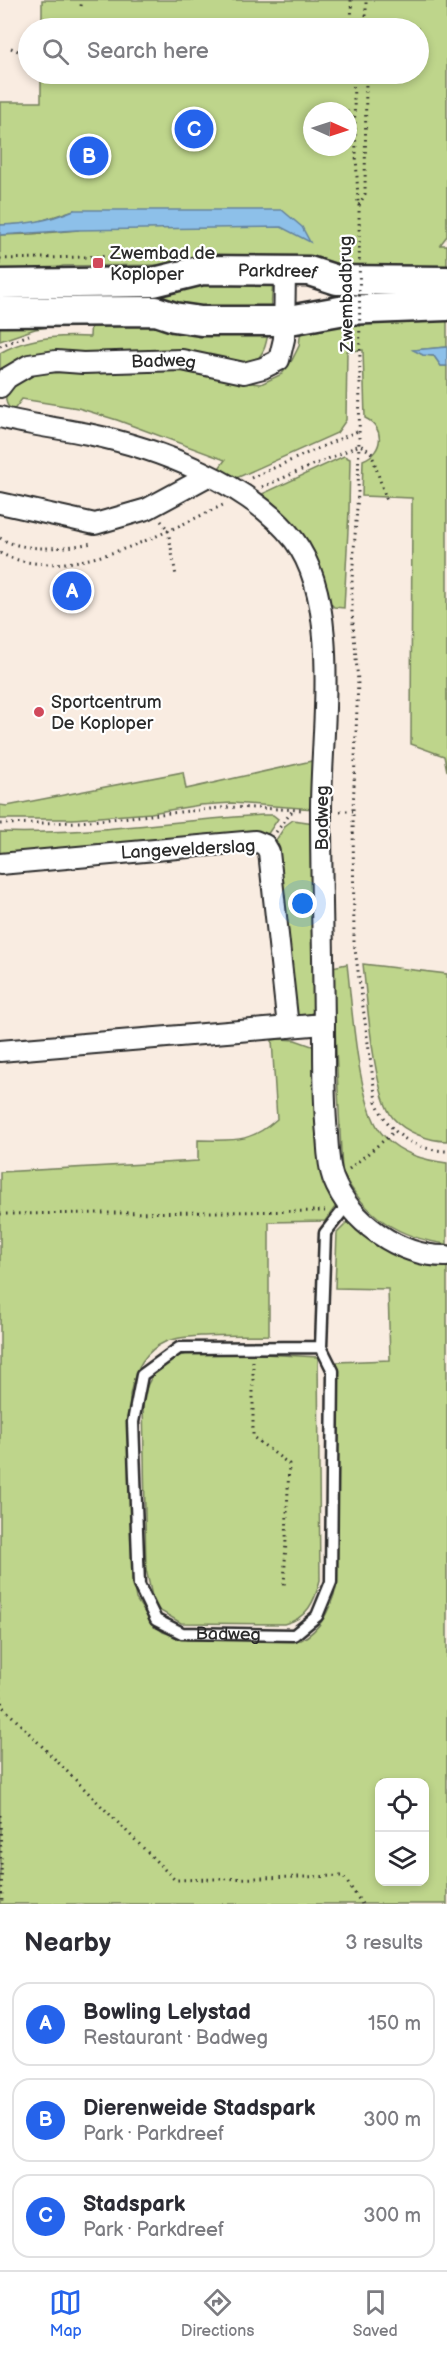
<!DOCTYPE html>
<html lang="en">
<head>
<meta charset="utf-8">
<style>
	:root { --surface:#fff; --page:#f7f7f7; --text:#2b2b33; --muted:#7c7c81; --line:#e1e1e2; --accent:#2563eb }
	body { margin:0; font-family:"Balsamiq Sans",sans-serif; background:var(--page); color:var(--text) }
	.controls { position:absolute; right:18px; bottom:18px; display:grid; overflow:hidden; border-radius:12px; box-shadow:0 3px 9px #0003 }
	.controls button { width:54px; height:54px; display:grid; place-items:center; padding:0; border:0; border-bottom:2px solid var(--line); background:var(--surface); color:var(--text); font:30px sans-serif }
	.compass { position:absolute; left:303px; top:102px; width:54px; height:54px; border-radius:50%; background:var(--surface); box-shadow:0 3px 9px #0003; rotate:93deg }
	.you { position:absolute; left:303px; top:904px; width:21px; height:21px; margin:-15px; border:4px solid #fff; border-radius:50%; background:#1a73e8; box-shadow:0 0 0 9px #1a73e833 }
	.badge { display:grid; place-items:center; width:39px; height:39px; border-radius:50%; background:var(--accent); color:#fff; font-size:20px; font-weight:700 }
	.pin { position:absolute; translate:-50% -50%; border:3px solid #fff; box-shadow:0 2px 6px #0006 }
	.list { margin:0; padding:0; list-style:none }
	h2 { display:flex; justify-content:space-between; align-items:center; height:78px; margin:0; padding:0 24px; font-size:26px }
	h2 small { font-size:20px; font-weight:400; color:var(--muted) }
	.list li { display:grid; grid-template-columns:39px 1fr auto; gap:18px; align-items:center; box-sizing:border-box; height:84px; margin:0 12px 12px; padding:0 12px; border:2px solid var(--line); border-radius:18px }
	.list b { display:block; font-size:22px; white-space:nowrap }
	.list p { margin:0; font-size:20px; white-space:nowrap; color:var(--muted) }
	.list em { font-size:20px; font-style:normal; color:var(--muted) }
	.icon { flex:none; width:33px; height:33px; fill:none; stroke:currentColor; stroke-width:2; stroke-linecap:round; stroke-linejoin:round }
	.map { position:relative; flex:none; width:447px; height:1904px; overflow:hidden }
	.search { position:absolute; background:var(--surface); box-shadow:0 3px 9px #0003; left:18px; right:18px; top:18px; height:66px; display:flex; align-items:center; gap:15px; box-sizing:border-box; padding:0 21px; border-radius:33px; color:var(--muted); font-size:22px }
	.sheet { height:366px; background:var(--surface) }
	nav { display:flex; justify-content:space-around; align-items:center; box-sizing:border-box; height:84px; border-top:2px solid var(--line); background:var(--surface); font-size:16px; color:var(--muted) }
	nav a { display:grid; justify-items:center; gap:3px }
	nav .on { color:var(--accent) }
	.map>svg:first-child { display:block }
	.green { fill:#bed58b; stroke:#74805b; stroke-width:1.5; fill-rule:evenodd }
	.water { fill:#8dc0e9; stroke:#66849d; stroke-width:1.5 }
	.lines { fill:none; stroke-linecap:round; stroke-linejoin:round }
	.lane-casing { stroke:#2b2b2b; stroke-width:15 }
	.street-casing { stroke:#2b2b2b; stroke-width:24 }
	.secondary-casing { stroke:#2b2b2b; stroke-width:33 }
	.path { stroke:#2b2b2b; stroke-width:3; stroke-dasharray:1.5 4.5; stroke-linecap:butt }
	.lane { stroke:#fff; stroke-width:10 }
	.street { stroke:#fff; stroke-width:20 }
	.secondary { stroke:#fff; stroke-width:28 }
	.path-bridge { stroke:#2b2b2b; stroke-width:3; stroke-dasharray:1.5 4.5; stroke-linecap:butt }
	.poi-dot { fill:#d1495b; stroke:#fff; stroke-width:2 }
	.labels { text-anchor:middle; stroke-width:4.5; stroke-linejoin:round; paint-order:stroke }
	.poi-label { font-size:18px; fill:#2b2b2b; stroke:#fff; text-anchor:start }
	.street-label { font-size:18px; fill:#2b2b2b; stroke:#fff }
</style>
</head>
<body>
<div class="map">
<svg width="447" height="1904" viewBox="0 0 447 1904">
	<rect width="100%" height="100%" fill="#f9ece1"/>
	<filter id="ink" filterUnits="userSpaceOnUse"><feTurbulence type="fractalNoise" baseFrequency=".0167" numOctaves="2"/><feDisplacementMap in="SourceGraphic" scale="12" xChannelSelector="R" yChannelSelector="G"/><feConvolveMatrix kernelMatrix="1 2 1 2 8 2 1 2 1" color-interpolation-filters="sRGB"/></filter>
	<g filter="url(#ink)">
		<g class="green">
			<path d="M42,0H447V236L440,245H447V275L304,264L63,266L39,273L0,277V235L32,234L78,230L74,210L31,224L0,225V102H41V74H418V28H42ZM312,111H348V147H312Z"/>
			<polygon points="273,278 271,311 91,307 91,288"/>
			<path d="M447,311V347L414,350L423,355L434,356L441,366H447V771L444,756L411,744L412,498L362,496L363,460C384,452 385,427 365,418L363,350L347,351L346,420L337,433L232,480L217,471L225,460L117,420L78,408L22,399L13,411C4,404 5,398 8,388L36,374L160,366L215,372L241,382L261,384L282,374L292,360L299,346L301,328Z"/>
			<polygon points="0,319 61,325 35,329 0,341"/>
			<path d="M91,319L269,328C266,345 265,354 251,365L168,351L0,377V353C27,337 60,335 90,337Z"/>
			<path d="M344,456L350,459L349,510L344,608L334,607L328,601C319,562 297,516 260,495Z"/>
			<polygon points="316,760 314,809 232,803 200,805 151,813 73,819 0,819 0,805 7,806 183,772 186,789"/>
			<path d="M263,815H273L278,819L265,838L0,858V832C88,835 175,820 263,815Z"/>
			<polygon points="293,820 314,823 316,1011 301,1018 294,1016 272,846 286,825"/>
			<path d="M347,964C352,1003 357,1111 385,1137C402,1154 423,1160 447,1163V1244C398,1238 365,1216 342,1172L332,967Z"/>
			<path d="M363,964L447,974V1141C429,1141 405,1132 393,1118C373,1094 367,998 363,964Z"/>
			<path d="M280,1039L295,1040L315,1047L338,1203L325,1221L269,1222V1335C245,1336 185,1333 165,1342C144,1351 134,1373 130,1395L133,1581L136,1599L151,1622L163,1632L187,1640H301C322,1629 329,1610 336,1589L337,1362L390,1360L388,1289L335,1288L337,1233L351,1219L447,1260V1904H0V1172L198,1161V1140C233,1140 249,1144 277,1119L272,1040ZM380,1782H424V1882H380Z"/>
			<path d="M187,1354H263L318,1357L320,1580C315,1601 307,1619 284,1624L181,1623L159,1610L153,1601L146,1569L143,1402C146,1378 162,1358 187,1354Z"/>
		</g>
		<g class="water">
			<path d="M74,210H282L302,227L310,242L281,227L76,230L0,235V225C29,224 47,221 74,210Z"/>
			<polygon points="447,347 447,366 441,366 434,356 423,355 413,350"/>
		</g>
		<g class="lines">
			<defs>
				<g id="lane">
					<path id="s1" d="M321,1347L179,1348L142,1375L133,1422L139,1585L156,1620L182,1633L294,1635L317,1616L331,1582L333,1371L321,1347L325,1233L348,1204"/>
				</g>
				<g id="street">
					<path id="s2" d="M0,387L7,378L29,365L56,361L83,363L182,360L244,373L263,368L279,360L284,339L285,271"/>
					<path d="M0,417C29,425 59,428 88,434C157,448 250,483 294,540C343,604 320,738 321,814C321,891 324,968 324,1044C324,1074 324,1104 327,1134C328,1149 328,1164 333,1178C350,1222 400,1257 447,1256"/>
					<polyline points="0,503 95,524 147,509 208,476"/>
					<polyline points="0,864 255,841 265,845 269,852 288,1027"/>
					<polyline points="0,1051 324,1024"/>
				</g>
				<g id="secondary">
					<path id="s3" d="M0,284L154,282L203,270L309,271L337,280L447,281"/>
					<polyline points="0,312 156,311 174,317 201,321 284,321 345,310 447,306"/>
				</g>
			</defs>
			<use href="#lane" class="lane-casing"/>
			<use href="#street" class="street-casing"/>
			<use href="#secondary" class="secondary-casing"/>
			<g class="path">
				<polyline points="351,0 352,28"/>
				<polyline points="81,6 82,0"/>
				<polyline points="366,28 366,0"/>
				<polyline points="11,48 28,55"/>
				<polyline points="353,74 358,203"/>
				<polyline points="359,205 365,194 366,74"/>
				<polyline points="0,259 125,256"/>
				<polyline points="0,346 29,335"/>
				<path d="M360,383L358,493L352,579V613L358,681L353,811L354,942L376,1101C388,1133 413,1150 447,1151"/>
				<polyline points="251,478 360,430"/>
				<polyline points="262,487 360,445 371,452 387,502"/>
				<polyline points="161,521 168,530 176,576"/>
				<path d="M0,538C24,553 66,548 92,543"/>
				<path d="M0,553C66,587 163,533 223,505"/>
				<polyline points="340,811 353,811"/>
				<polyline points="0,824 80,822 230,807 303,810"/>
				<polyline points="276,832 293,810"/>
				<polyline points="349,1169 394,1132"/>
				<polyline points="0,1214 325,1211"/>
				<polyline points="253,1361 253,1437 289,1464 284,1588"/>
				<polyline points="0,1690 2,1706 175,1880 343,1876 362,1904"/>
				<polyline points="0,1815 2,1904"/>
			</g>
			<use href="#lane" class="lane"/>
			<use href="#street" class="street"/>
			<use href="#secondary" class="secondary"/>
			<polyline class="path-bridge" points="359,205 360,383"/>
		</g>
	</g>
	<g class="poi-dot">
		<rect x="92" y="257" width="12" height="12" rx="3"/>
		<circle cx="39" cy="712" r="6"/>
	</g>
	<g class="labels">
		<g class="poi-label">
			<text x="110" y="259">Zwembad de<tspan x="110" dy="21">Koploper</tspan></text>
			<text x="51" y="708">Sportcentrum<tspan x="51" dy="21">De Koploper</tspan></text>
		</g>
		<g class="street-label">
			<text dy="6" stroke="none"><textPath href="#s3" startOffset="279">Parkdreef</textPath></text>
			<text transform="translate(346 294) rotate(-91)" y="6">Zwembadbrug</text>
			<text dy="6" stroke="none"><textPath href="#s2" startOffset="172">Badweg</textPath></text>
			<text transform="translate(322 818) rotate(-90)" y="6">Badweg</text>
			<text transform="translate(188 849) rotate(-3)" y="6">Langevelderslag</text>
			<text dy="6" stroke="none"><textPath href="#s1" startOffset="513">Badweg</textPath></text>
		</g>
	</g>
</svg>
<div class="controls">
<button><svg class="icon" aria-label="locate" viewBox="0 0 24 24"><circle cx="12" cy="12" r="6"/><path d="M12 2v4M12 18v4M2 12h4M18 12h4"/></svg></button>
<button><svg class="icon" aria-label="layers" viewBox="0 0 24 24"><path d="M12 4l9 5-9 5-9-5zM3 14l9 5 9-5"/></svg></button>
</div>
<svg class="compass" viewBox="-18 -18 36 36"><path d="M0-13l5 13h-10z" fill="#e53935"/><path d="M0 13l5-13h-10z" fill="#7c7c81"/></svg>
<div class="you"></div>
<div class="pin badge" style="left:72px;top:591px">A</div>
<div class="pin badge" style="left:89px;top:156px">B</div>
<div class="pin badge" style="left:194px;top:129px">C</div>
<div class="search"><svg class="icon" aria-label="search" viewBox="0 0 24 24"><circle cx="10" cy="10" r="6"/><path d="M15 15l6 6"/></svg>Search here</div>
</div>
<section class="sheet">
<h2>Nearby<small>3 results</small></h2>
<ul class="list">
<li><span class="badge">A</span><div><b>Bowling Lelystad</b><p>Restaurant · Badweg</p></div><em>150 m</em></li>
<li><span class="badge">B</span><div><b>Dierenweide Stadspark</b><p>Park · Parkdreef</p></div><em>300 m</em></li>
<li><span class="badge">C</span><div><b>Stadspark</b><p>Park · Parkdreef</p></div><em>300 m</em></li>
</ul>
</section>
<nav>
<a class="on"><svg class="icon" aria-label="map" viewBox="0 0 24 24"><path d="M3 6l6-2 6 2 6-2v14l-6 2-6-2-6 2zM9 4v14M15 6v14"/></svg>Map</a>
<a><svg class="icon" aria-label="directions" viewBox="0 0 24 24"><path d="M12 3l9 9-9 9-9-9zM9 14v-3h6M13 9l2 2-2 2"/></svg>Directions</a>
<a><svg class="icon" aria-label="saved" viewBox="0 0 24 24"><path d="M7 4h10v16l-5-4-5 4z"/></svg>Saved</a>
</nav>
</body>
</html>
